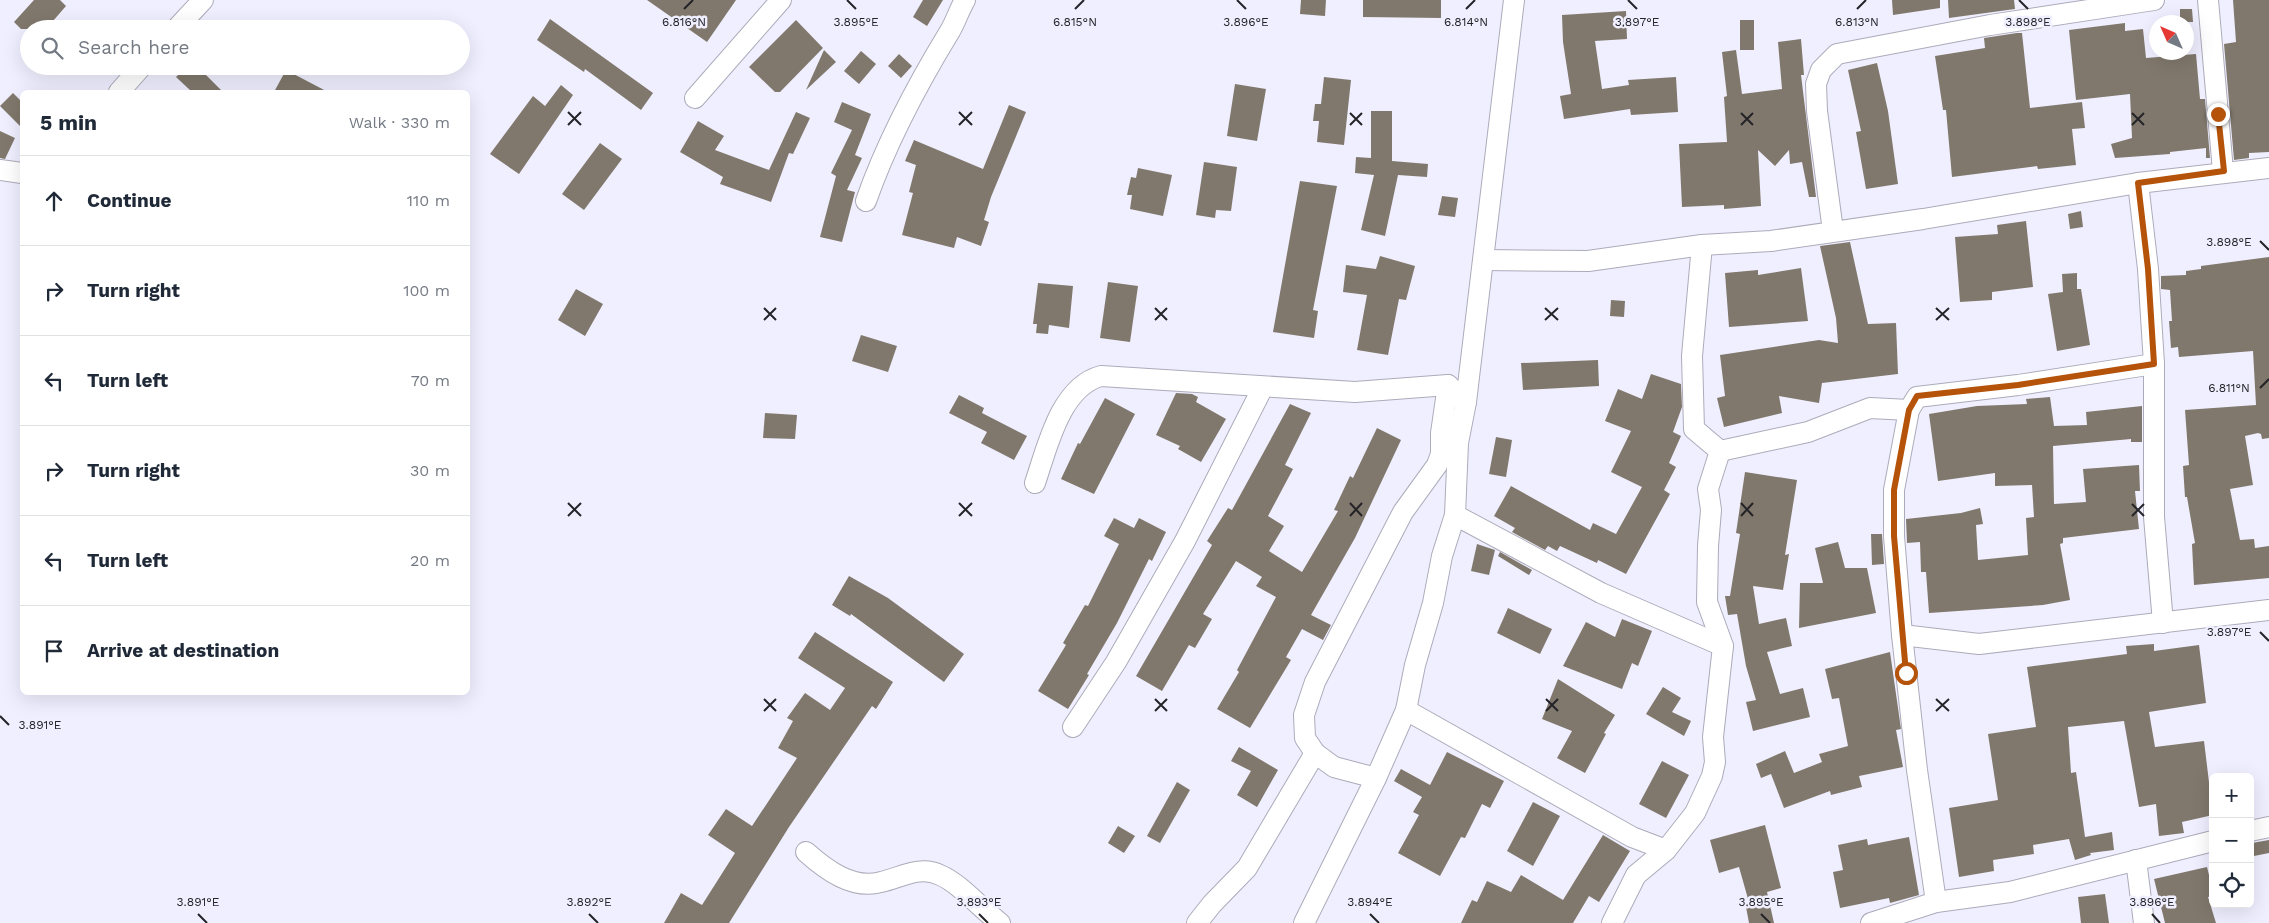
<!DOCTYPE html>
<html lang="en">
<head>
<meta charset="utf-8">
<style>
	:root { --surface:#fff; --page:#f6f6f7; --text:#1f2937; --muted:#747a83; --line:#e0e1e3 }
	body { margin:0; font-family:"Work Sans",sans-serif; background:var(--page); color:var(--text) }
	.controls { position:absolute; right:15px; bottom:15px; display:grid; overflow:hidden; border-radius:8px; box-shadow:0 5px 20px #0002 }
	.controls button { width:45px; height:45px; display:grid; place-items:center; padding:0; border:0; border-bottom:1px solid var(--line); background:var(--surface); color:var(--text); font:25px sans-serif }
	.compass { position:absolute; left:2149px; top:15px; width:45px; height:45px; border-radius:50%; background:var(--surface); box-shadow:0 5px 20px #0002; rotate:315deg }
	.stop { position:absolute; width:15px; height:15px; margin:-11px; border:4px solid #b45309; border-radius:50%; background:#fff }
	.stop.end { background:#b45309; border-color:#fff; box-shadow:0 1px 5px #0008 }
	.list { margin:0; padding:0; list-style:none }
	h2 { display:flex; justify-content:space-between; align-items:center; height:65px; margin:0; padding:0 20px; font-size:21px }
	h2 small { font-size:16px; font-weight:400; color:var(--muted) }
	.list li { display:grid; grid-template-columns:32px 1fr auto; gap:15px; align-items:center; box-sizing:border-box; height:90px; padding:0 20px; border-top:1px solid var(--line) }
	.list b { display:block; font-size:19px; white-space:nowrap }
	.list em { font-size:16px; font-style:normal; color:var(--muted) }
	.icon { flex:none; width:28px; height:28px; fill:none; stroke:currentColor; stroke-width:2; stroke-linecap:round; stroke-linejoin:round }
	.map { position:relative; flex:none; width:2269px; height:923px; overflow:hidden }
	.search { position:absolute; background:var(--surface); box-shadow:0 5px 20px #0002; left:20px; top:20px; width:450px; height:55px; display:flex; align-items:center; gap:12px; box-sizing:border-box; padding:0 18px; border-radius:28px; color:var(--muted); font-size:19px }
	.panel { position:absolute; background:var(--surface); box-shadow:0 5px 20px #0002; left:20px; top:90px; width:450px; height:605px; border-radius:8px }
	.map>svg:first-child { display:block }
	.building { fill:#80786c }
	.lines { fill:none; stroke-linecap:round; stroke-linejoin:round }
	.minor-casing { stroke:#acabba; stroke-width:22 }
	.minor { stroke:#fff; stroke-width:20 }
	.route { stroke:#b45309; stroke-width:6 }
	.ticks { fill:none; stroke:#232328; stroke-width:2 }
	.ticks-label { font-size:12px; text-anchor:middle; fill:#232328; stroke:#f0efff; stroke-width:5; stroke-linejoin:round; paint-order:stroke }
</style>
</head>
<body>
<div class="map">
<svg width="2269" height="923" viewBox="0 0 2269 923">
	<rect width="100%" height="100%" fill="#f0efff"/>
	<g class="building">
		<polygon points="34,0 60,0 66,6 46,29 21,29 14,22"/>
		<polygon points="647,0 736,0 707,42"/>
		<polygon points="923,0 943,0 927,26 913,17"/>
		<polygon points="1301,0 1326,0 1325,16 1300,14"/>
		<polygon points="1363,0 1441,0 1441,18 1363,17"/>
		<polygon points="1892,0 1940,0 1940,8 1893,15"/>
		<polygon points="1948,0 2014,0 2015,9 1949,18"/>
		<polygon points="2233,0 2269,0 2269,152 2249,153 2249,158 2234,160 2224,44 2236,42"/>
		<polygon points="2180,9 2192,9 2193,22 2180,22"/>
		<polygon points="1626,11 1627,39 1595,41 1602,89 1629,85 1628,80 1676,77 1678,112 1631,115 1630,109 1564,119 1560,96 1571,94 1563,42 1562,15"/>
		<polygon points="550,19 653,93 641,110 585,69 584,72 537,40"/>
		<polygon points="796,20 823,48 780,92 775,92 749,67"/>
		<rect x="1740" y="20" width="14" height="30"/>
		<polygon points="2125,23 2125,31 2143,29 2146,58 2196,54 2200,99 2205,99 2210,158 2206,158 2206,148 2170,152 2170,154 2115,158 2111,144 2132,138 2130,94 2076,100 2069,30"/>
		<polygon points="2017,33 2022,33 2030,108 2082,102 2085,128 2072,129 2076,165 2038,169 2037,166 1952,177 1946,110 1943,110 1935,56 1985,48 1984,38"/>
		<polygon points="1801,39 1804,75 1801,75 1816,197 1809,197 1802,162 1790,164 1789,150 1775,166 1758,150 1761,206 1724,209 1724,205 1682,207 1679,144 1727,142 1724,97 1727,96 1722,52 1736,50 1742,94 1782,89 1778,42"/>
		<polygon points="824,50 836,62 806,90"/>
		<polygon points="861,51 876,64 859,84 844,71"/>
		<polygon points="899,54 912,66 901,78 888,66"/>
		<polygon points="1877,63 1888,111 1898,184 1866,189 1856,132 1861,131 1848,70"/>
		<polygon points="187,66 197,66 223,92 192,92 176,77"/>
		<polygon points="286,70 328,92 274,92"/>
		<polygon points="1324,77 1351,80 1344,145 1317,142 1319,121 1313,121 1315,104 1321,104"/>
		<polygon points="1235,84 1266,89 1257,141 1227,136"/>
		<polygon points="561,85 573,95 519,174 490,154 533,96 545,106"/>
		<polygon points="13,93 22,102 22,128 0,106"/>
		<polygon points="842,102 871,114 855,155 862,158 847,190 855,192 842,242 820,237 836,176 831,173 852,130 834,122"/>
		<polygon points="1009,105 1026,112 991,197 984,220 989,222 981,246 957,237 954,248 902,235 913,193 909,192 916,165 905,161 914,140 983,169"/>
		<polygon points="1371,111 1392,111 1392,161 1428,164 1427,177 1398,175 1385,236 1361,230 1374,175 1355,173 1356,157 1371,158"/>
		<polygon points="796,112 810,118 793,154 789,153 771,202 720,184 723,177 680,152 698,121 724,136 715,150 769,170"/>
		<polygon points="0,131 15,138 5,159 0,158"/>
		<polygon points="600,143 622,159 584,210 562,194"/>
		<polygon points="1204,162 1237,167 1231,211 1216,210 1215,218 1196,215"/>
		<polygon points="1138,168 1172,175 1163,216 1130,209 1132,195 1127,195 1131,177 1136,178"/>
		<polygon points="1300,181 1337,186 1313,310 1318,311 1314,338 1273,332"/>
		<polygon points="1442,196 1458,198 1455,217 1438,215"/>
		<polygon points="2081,211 2083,227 2070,229 2068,214"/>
		<polygon points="2026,221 2033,287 1992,292 1992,300 1960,302 1955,237 1998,234 1997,225"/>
		<polygon points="1850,242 1868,324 1896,323 1898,374 1822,383 1819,403 1779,396 1782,413 1724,427 1717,398 1725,396 1720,355 1819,340 1838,343 1836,318 1820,246"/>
		<polygon points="1380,256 1415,266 1406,300 1399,299 1388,355 1357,350 1367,295 1343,292 1346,265 1376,269"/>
		<polygon points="2269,257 2269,438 2262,439 2261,434 2258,433 2245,436 2253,485 2230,489 2240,540 2254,539 2255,548 2269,546 2269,578 2194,585 2192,544 2195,543 2187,497 2185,497 2183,466 2189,465 2185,410 2256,405 2253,351 2179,357 2178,347 2171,348 2169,321 2172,321 2170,290 2161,289 2161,276 2186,275 2186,271 2201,269 2201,266"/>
		<polygon points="1801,268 1808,321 1729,327 1725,273 1758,270 1758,275"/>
		<polygon points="2077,273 2077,289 2081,289 2090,345 2057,351 2048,294 2063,292 2062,274"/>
		<polygon points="1108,282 1138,286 1130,342 1100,338"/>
		<polygon points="1038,283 1073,286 1069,328 1049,325 1048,334 1036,333 1037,324 1033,324"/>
		<polygon points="576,289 603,304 585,336 558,320"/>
		<polygon points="1611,300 1625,301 1624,317 1610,316"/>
		<polygon points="861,335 897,346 888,372 852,361"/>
		<polygon points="1598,360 1599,386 1523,390 1521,363"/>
		<polygon points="1651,374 1681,384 1682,407 1673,432 1681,436 1669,463 1676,467 1664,490 1670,494 1626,574 1598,560 1597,563 1560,546 1557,551 1548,546 1545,550 1512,532 1515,528 1494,516 1511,486 1590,530 1593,523 1616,534 1642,487 1611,472 1631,431 1605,421 1618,389 1642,399"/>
		<polygon points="1176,393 1192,394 1198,397 1196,402 1226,419 1201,462 1178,449 1180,446 1156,435"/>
		<polygon points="959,395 984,408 982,413 1027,436 1014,460 981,443 987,432 949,413"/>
		<polygon points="2050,397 2054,426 2087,425 2086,412 2142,406 2142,442 2131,442 2131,439 2053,446 2054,504 2086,502 2083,469 2139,465 2140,491 2135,491 2139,529 2063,538 2063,543 2060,544 2070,600 2043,605 1929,613 1926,572 1921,572 1920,542 1907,543 1906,519 1961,513 1980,508 1983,524 1976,525 1978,560 2028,555 2026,518 2034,517 2032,485 1995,486 1995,473 1938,481 1929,414 1977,406 2027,404 2026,399"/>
		<polygon points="1105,398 1135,414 1094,494 1061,479 1078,443 1080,444"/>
		<polygon points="1290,404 1311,413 1285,465 1293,469 1268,516 1284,526 1269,551 1302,572 1338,511 1334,510 1350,476 1353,478 1377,428 1401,440 1355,538 1311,615 1331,625 1323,640 1302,629 1286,657 1291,660 1250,728 1217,709 1239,672 1237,670 1276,597 1256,586 1262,577 1236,561 1203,614 1212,619 1195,648 1189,645 1162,691 1136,676 1212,545 1207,541 1228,508 1232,510"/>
		<polygon points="765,413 797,415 795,439 763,438"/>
		<polygon points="1496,437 1512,440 1506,477 1489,474"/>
		<polygon points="1745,472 1797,480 1785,555 1789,554 1783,590 1753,586 1759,624 1786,618 1792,646 1767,652 1780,694 1803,688 1810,717 1753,731 1746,702 1756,700 1746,666 1737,614 1728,615 1725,596 1730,596 1740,534 1736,533"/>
		<polygon points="1114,518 1134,528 1139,518 1166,532 1152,561 1149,559 1117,623 1087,674 1089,675 1068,709 1038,691 1066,645 1063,643 1085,605 1088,606 1119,544 1104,536"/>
		<polygon points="1871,534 1882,534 1884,564 1872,565"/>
		<polygon points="1838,542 1845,568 1867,568 1876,613 1799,628 1800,583 1823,583 1815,548"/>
		<polygon points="1477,544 1495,550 1489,575 1471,571"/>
		<polygon points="1500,552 1532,570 1529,575 1498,556"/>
		<polygon points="849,576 888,598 964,654 944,682 851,614 850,616 832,605"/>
		<polygon points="1508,608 1552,629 1540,654 1497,633"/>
		<polygon points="1622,619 1652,631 1638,666 1632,663 1622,689 1563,666 1586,622 1615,637"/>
		<polygon points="815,632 893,682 876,709 872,706 789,827 729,923 664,923 681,893 702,905 735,853 708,835 726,809 752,826 797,758 778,748 793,721 787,718 805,693 830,710 845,688 798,658"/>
		<polygon points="2154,644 2154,651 2199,645 2206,703 2149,712 2155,747 2204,741 2213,815 2182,822 2184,833 2159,836 2156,804 2139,807 2124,721 2068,727 2071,773 2076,772 2085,837 2112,832 2114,850 2090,853 2091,855 2075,860 2069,839 2033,845 2034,854 1993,860 1994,871 1959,877 1949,808 1998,800 1988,734 2036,727 2027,667 2127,654 2126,646"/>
		<polygon points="1890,652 1901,729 1896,730 1903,767 1859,776 1862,787 1831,795 1830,791 1784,808 1771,774 1761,778 1756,764 1785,751 1794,773 1822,762 1819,754 1848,746 1839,698 1832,699 1825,669"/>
		<polygon points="1558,679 1615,715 1604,733 1606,734 1585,773 1557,758 1572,731 1542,719"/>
		<polygon points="1663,687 1681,698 1672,712 1691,721 1684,736 1646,714"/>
		<polygon points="1239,747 1278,770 1257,807 1237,795 1251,771 1231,761"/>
		<polygon points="1447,752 1504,781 1490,808 1482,804 1465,838 1461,837 1440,876 1398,853 1419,815 1413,812 1422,797 1394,781 1401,769 1430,785"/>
		<polygon points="1662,761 1689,775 1666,818 1639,804"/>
		<polygon points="1177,782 1190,790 1160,843 1147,836"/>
		<polygon points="1533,802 1560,816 1533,866 1507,851"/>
		<polygon points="1765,825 1781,888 1767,892 1774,923 1749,923 1746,907 1750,906 1739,867 1719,873 1710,840"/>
		<polygon points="1118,826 1135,836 1124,853 1108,843"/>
		<polygon points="1603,835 1630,851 1599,902 1589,896 1573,923 1461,923 1472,900 1477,902 1487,881 1511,892 1521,875 1563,900"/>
		<polygon points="1909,837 1919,895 1890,903 1889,898 1840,908 1833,872 1843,870 1838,845 1867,839 1868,845"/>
		<polygon points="2269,840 2269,853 2254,856 2252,843"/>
		<polygon points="2207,867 2213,891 2213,896 2208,897 2216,923 2165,923 2154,879"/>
		<polygon points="2105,894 2109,923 2081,923 2078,897"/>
	</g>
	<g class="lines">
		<defs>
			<g id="minor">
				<polyline points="2208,0 2223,171"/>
				<polyline points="176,29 203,0"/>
				<polyline points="119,92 142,66"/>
				<polyline points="695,98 781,0"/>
				<polyline points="0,170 22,173"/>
				<polyline points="2138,183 2148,269 2154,364 2154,517 2163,623"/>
				<path d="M866,201C887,141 917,85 950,31C956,21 959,10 965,0"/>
				<polyline points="1833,231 1817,111 1816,84 1821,70 1837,54 1990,25 2154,0"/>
				<polyline points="1484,260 1588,261 1702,245 1771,241 1923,219 2138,183 2269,168"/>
				<polyline points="1909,410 1894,490 1894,536 1902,635 1917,770 1936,902"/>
				<polyline points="1720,451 1808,432 1870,408 1909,410 1917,397 2018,385 2154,364"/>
				<path d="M1035,483C1047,448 1060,387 1101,376L1355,392L1448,385L1466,402"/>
				<polyline points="1455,515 1601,593 1723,646"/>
				<polyline points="1902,635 1979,644 2269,610"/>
				<polyline points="1406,710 1632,837 1666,850"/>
				<polyline points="1073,727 1116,662 1185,541 1263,387"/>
				<polyline points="1376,778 1334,767 1315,753 1305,738 1304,715 1315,682 1403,512 1437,465 1441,454 1441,433 1448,385"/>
				<polyline points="2250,831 2269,827"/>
				<path d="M806,852C826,870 853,890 881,882C900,878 920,865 940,875C961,884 981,909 1000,923"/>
				<polyline points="2136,860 2144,923"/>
				<polyline points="1197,923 1212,904 1247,868 1315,753"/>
				<polyline points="1304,923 1376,778 1406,710 1415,665 1433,603 1442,556 1455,515 1458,443 1466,402 1514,0"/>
				<polyline points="1612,923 1636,875 1666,850 1695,813 1712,776 1715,762 1713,737 1723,646 1707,602 1708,546 1711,510 1708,489 1720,451 1694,429 1692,356 1702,245"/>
				<polyline points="1871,923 1936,902 2010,892 2213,841"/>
			</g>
		</defs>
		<use href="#minor" class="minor-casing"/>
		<use href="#minor" class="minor"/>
	</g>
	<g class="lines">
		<polyline class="route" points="1906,673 1894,536 1894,490 1909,410 1917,396 2018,385 2154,364 2148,269 2138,183 2224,171 2218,114"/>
	</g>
	<path class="ticks" d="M847,0L856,9M1237,0L1246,9M1628,0L1637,9M2019,0L2028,9M684,9L693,0M1075,9L1084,0M1466,9L1475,0M1857,9L1866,0M568,112L581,125M959,112L972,125M1350,113L1362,125M1741,113L1753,125M2132,113L2144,125M568,125L581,112M959,125L972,112M1350,125L1362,113M1741,125L1753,113M2132,125L2144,113M2260,241L2269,250M764,308L776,320M1155,308L1167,320M1545,308L1558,320M1936,308L1949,320M764,320L776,308M1155,320L1167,308M1545,320L1558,308M1936,320L1949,308M2260,388L2269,379M568,503L581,516M959,503L972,516M1350,503L1362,516M1741,503L1753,516M2132,504L2144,516M568,516L581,503M959,516L972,503M1350,516L1362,503M1741,516L1753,503M2132,516L2144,504M2260,632L2269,641M764,699L776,711M1155,699L1167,711M1546,699L1558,711M1936,699L1949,711M764,711L776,699M1155,711L1167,699M1546,711L1558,699M1936,711L1949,699M0,716L9,725M198,914L207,923M589,914L598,923M979,914L988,923M1370,914L1379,923M1761,914L1770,923M2152,914L2160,923"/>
	<g class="ticks-label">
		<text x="684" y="26">6.816°N</text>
		<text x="856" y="26">3.895°E</text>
		<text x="1075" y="26">6.815°N</text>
		<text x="1246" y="26">3.896°E</text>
		<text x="1466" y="26">6.814°N</text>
		<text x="1637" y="26">3.897°E</text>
		<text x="1857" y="26">6.813°N</text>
		<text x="2028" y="26">3.898°E</text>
		<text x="2229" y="246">3.898°E</text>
		<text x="2229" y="392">6.811°N</text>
		<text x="2229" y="636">3.897°E</text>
		<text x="40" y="729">3.891°E</text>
		<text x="198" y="906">3.891°E</text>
		<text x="589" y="906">3.892°E</text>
		<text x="979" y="906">3.893°E</text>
		<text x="1370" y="906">3.894°E</text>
		<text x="1761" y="906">3.895°E</text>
		<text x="2152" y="906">3.896°E</text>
	</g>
</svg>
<div class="controls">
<button>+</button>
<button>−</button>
<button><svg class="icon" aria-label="locate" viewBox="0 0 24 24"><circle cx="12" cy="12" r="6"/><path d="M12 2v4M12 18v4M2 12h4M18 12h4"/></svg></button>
</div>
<svg class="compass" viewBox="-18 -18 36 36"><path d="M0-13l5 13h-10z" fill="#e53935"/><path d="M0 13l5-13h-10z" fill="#747a83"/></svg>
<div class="stop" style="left:1906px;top:673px"></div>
<div class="stop end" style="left:2218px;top:114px"></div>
<div class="search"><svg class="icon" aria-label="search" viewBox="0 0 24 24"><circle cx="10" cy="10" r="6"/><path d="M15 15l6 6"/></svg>Search here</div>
<section class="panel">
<h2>5 min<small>Walk · 330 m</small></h2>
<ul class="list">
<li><svg class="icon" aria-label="ahead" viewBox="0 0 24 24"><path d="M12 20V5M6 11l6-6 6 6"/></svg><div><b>Continue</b></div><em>110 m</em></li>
<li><svg class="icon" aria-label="right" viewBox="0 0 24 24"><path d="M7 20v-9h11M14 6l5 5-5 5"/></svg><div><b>Turn right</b></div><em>100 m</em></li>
<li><svg class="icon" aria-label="left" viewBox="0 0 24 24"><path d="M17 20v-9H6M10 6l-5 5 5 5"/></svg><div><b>Turn left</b></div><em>70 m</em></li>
<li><svg class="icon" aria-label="right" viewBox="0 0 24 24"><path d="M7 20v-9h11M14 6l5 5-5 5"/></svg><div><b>Turn right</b></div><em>30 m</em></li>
<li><svg class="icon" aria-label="left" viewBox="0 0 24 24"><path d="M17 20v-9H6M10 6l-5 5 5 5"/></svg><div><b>Turn left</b></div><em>20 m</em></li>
<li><svg class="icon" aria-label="arrive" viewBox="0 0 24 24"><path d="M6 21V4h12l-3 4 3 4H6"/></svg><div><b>Arrive at destination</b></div></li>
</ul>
</section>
</div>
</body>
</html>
